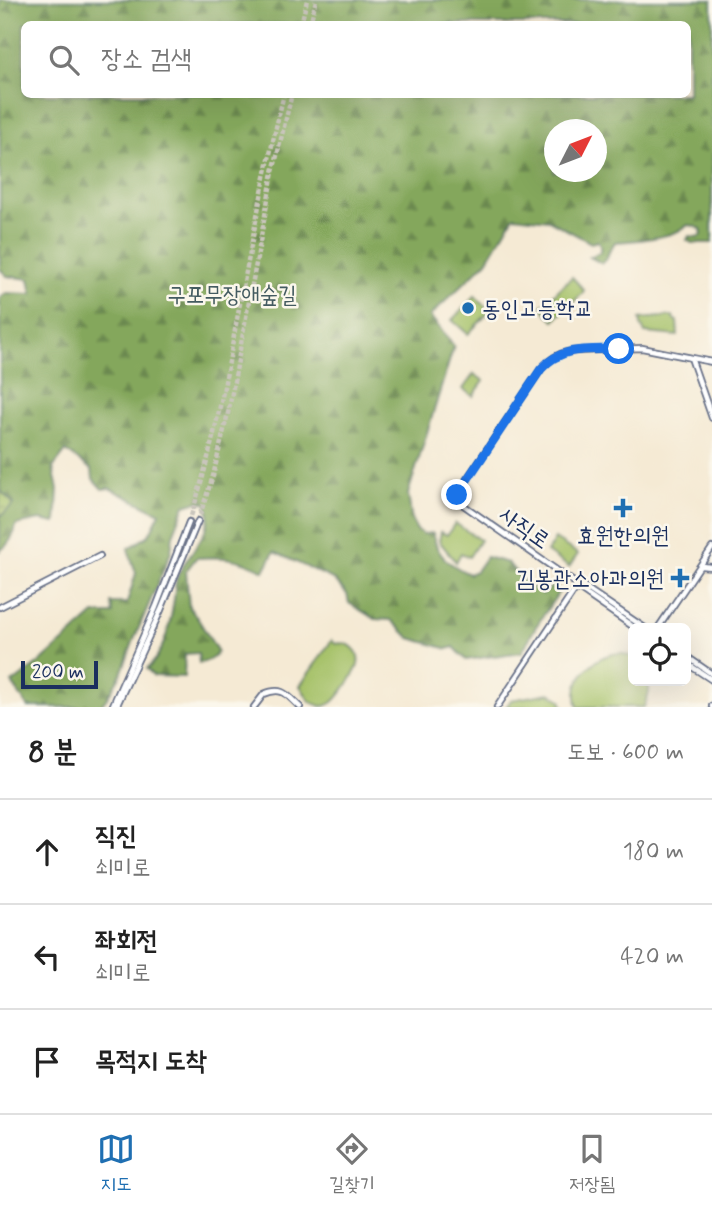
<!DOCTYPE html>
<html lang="ko">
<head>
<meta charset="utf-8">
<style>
	:root { --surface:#fff; --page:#f6f6f6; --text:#222; --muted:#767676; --line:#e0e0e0; --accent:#1f6fb2 }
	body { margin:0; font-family:Mynerve,"Poor Story",sans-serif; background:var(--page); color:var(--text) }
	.controls { position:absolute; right:21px; bottom:21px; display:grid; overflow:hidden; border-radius:10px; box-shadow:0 7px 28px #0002 }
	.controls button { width:63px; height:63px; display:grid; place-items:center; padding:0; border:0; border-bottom:2px solid var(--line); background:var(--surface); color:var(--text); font:35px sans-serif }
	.compass { position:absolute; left:544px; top:119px; width:63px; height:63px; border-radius:50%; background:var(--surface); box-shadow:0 7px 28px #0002; rotate:48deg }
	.scale { position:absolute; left:21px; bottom:18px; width:77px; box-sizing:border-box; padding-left:7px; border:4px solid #1b2f5e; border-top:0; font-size:19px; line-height:24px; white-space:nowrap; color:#1b2f5e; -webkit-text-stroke:5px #fbf7ec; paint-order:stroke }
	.stop { position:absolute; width:21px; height:21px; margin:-16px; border:5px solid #1a73e8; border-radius:50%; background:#fff }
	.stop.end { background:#1a73e8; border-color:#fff; box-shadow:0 2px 7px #0008 }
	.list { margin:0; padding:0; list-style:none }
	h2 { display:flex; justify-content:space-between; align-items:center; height:91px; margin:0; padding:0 28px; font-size:30px }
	h2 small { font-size:23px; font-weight:400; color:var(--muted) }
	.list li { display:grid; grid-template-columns:46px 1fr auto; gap:21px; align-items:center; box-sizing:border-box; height:105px; padding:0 28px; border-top:2px solid var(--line) }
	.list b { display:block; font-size:26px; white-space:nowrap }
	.list p { margin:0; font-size:23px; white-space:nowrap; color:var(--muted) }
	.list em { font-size:23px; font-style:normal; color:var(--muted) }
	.icon { flex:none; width:38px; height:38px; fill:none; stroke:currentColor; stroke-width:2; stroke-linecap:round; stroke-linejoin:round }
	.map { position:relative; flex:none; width:712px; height:707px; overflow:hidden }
	.search { position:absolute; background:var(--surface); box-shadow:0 7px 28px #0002; left:21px; right:21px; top:21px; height:77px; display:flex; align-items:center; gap:18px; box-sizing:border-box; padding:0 24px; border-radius:10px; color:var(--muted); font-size:26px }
	.sheet { height:406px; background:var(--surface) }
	nav { display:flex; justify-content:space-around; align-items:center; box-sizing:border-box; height:98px; border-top:2px solid var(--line); background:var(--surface); font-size:19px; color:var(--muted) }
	nav a { display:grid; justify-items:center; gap:4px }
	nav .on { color:var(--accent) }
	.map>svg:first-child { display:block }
	.grass { fill:url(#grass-dots); stroke:#607863; stroke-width:2 }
	.forest { fill:url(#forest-firs); stroke:#506b5d; stroke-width:2; fill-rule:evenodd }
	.garden { fill:#a5c168; stroke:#607863; stroke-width:2 }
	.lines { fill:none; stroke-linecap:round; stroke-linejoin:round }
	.secondary-tunnel { stroke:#c9c5bc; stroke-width:4.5; stroke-dasharray:4.5 2; stroke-linecap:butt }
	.secondary-casing { stroke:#677087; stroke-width:8 }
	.secondary { stroke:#fff; stroke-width:4.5 }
	.route { stroke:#1a73e8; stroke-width:9 }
	.poi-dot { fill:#1f6fb2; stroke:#fbf7ec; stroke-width:2.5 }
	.labels { text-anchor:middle; stroke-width:5; stroke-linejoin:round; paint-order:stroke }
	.park-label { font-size:23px; fill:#445b61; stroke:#fbf7ec }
	.poi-label { font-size:23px; fill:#1b2f5e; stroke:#fbf7ec; text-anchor:start }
	.street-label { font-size:23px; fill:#1b2f5e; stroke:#fbf7ec }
</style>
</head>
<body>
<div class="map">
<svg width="712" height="707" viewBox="0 0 712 707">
	<defs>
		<pattern id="grass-dots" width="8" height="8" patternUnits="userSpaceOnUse" patternTransform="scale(1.75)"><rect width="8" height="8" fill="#a5c168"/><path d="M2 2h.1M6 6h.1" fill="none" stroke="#869d59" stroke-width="1.8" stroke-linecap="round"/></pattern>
		<pattern id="forest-firs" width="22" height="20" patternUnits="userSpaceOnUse" patternTransform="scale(1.75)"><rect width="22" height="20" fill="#84a75c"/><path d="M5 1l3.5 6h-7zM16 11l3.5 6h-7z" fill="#6b884f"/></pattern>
	</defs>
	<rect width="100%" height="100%" fill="#fbf7ec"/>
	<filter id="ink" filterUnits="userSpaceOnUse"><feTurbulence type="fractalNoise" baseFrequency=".0143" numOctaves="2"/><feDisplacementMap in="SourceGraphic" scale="14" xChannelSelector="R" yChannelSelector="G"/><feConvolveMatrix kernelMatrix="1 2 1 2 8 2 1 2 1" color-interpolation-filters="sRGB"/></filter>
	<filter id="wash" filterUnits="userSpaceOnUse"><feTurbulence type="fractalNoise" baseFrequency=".00686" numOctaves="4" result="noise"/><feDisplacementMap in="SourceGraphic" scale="28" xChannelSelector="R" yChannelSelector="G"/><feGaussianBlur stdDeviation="1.57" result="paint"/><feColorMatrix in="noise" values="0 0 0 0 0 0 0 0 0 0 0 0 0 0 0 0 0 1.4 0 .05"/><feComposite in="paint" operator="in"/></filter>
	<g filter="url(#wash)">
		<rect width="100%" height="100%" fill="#f5ead4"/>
		<polygon class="grass" points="0,482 24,505 0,544"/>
		<path class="forest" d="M0,0H712V243H692L687,240L689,236L698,237L702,235L701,229L695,226L688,225C674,238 633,241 615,242L609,252L606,260L601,263L590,257L600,252V245L598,241L591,243L549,220L514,216L487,261L430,316L454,346L408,494L412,521L417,530L424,534L433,533C436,556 449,564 469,574L476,571L486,557L508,563L522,580L543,594L555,584L559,592L535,628L522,652L466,660L454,647L448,649L410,638L391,620L375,619L349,603L347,594L333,579L274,552L264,571C239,558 224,556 196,558L186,571L189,607L198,619L218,652C213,659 208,662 199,663L198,653L185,654L184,677L154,676L147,669C165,653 171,622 174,599C175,592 175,583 177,577C185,555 219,528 206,503L195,502L185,505L173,535L171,552L135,637L121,674L107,698L100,707H28L12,683L43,660L94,614H113L111,603H127L136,573L128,549L149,535L160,513L109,488L102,489L93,479L92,470L66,451L53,468L58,489L56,523L40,520L16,525C15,536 9,544 0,551V517L14,504L0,490V298L6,293L32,294L29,279L7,276L0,269ZM24,24H688V94H24ZM554,130H596V172H554Z"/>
		<g class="garden">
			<polygon points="572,277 584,290 582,294 554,320 541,307"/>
			<polygon points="475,296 490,311 468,334 452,320"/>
			<polygon points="673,316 674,320 677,321 678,336 645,333 641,325 640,319"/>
			<polygon points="474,374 484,381 473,396 463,389"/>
			<polygon points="455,523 480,540 469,557 461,553 456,562 439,541 441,532 447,535"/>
			<polygon points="555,539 578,554 569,567 547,552"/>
			<path d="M332,640L335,644C349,641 361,650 358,665C356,673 340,696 333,702C329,705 323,707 318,705C307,703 306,693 300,686Z"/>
			<path d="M620,653L633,657V681H649V692L644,707H578C569,680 593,655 620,653Z"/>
			<polygon points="550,693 561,700 563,707 506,707 511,700"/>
		</g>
	</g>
	<g filter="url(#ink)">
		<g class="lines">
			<g class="secondary-tunnel">
				<polyline points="301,24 307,0"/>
				<polyline points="310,24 316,0"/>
				<polyline points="198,521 213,476 229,409 273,172 292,94"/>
				<path d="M189,522C212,454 225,384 238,314C252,240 266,167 284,94"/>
			</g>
			<defs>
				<g id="secondary">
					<polyline points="691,358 712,418"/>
					<polyline points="701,566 712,567"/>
					<polyline points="579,586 580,590 635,628"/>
					<polyline points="0,607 100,556"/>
					<path d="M645,628L583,586L578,585L459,502L457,499V494L541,369C551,358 560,352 575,351L642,348L712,362"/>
					<polyline points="658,628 712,548"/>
					<polyline points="686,656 712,674"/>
					<polyline points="686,663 712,680"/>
					<polyline points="112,707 156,607 189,522"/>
					<polyline points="116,707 161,610 198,521"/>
					<path d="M254,707L264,694C283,686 287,695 300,707"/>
					<polyline points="497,707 578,585"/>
					<polyline points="712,707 712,706"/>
				</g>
			</defs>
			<use href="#secondary" class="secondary-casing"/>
			<use href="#secondary" class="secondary"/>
		</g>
	</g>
	<g class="lines" filter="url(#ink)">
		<path class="route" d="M457,495L541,369C562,345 590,350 619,349"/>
	</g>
	<g class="poi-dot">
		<circle cx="468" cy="308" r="7"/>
		<path d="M619.5 497.5h7v7h7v7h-7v7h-7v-7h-7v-7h7z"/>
		<path d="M676.5 567.5h7v7h7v7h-7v7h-7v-7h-7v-7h7z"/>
	</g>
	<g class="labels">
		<g class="park-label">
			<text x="232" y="302">구포무장애숲길</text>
		</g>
		<g class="poi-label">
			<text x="482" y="316">동인고등학교</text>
			<text x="623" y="543" text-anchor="middle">효원한의원</text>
			<text x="664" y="586" text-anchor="end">김봉관소아과의원</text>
		</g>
		<g class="street-label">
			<text transform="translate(525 527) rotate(35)" y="8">사직로</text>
		</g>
	</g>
</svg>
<div class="controls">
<button><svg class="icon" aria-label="locate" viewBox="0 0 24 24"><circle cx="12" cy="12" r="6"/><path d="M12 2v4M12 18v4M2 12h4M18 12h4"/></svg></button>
</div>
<svg class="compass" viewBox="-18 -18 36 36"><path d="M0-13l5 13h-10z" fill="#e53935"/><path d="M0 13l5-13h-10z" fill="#767676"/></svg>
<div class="scale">200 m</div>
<div class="stop" style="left:619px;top:349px"></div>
<div class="stop end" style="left:457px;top:495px"></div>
<div class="search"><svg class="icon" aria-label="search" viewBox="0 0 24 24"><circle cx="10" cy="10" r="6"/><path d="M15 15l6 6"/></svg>장소 검색</div>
</div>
<section class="sheet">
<h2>8 분<small>도보 · 600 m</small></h2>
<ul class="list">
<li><svg class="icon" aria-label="ahead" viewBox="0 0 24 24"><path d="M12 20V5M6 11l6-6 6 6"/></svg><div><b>직진</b><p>쇠미로</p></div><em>180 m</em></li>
<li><svg class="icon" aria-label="left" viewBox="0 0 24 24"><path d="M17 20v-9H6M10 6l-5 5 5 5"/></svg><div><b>좌회전</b><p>쇠미로</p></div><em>420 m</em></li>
<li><svg class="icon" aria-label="arrive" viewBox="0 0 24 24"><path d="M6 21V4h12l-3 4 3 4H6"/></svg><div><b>목적지 도착</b></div></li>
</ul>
</section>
<nav>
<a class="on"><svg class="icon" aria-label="map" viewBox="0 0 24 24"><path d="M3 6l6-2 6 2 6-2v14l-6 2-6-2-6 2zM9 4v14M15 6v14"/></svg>지도</a>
<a><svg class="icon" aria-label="directions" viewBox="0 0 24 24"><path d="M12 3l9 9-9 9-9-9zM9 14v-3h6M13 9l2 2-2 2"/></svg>길찾기</a>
<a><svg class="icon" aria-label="saved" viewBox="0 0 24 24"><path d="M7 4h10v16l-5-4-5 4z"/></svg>저장됨</a>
</nav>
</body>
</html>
